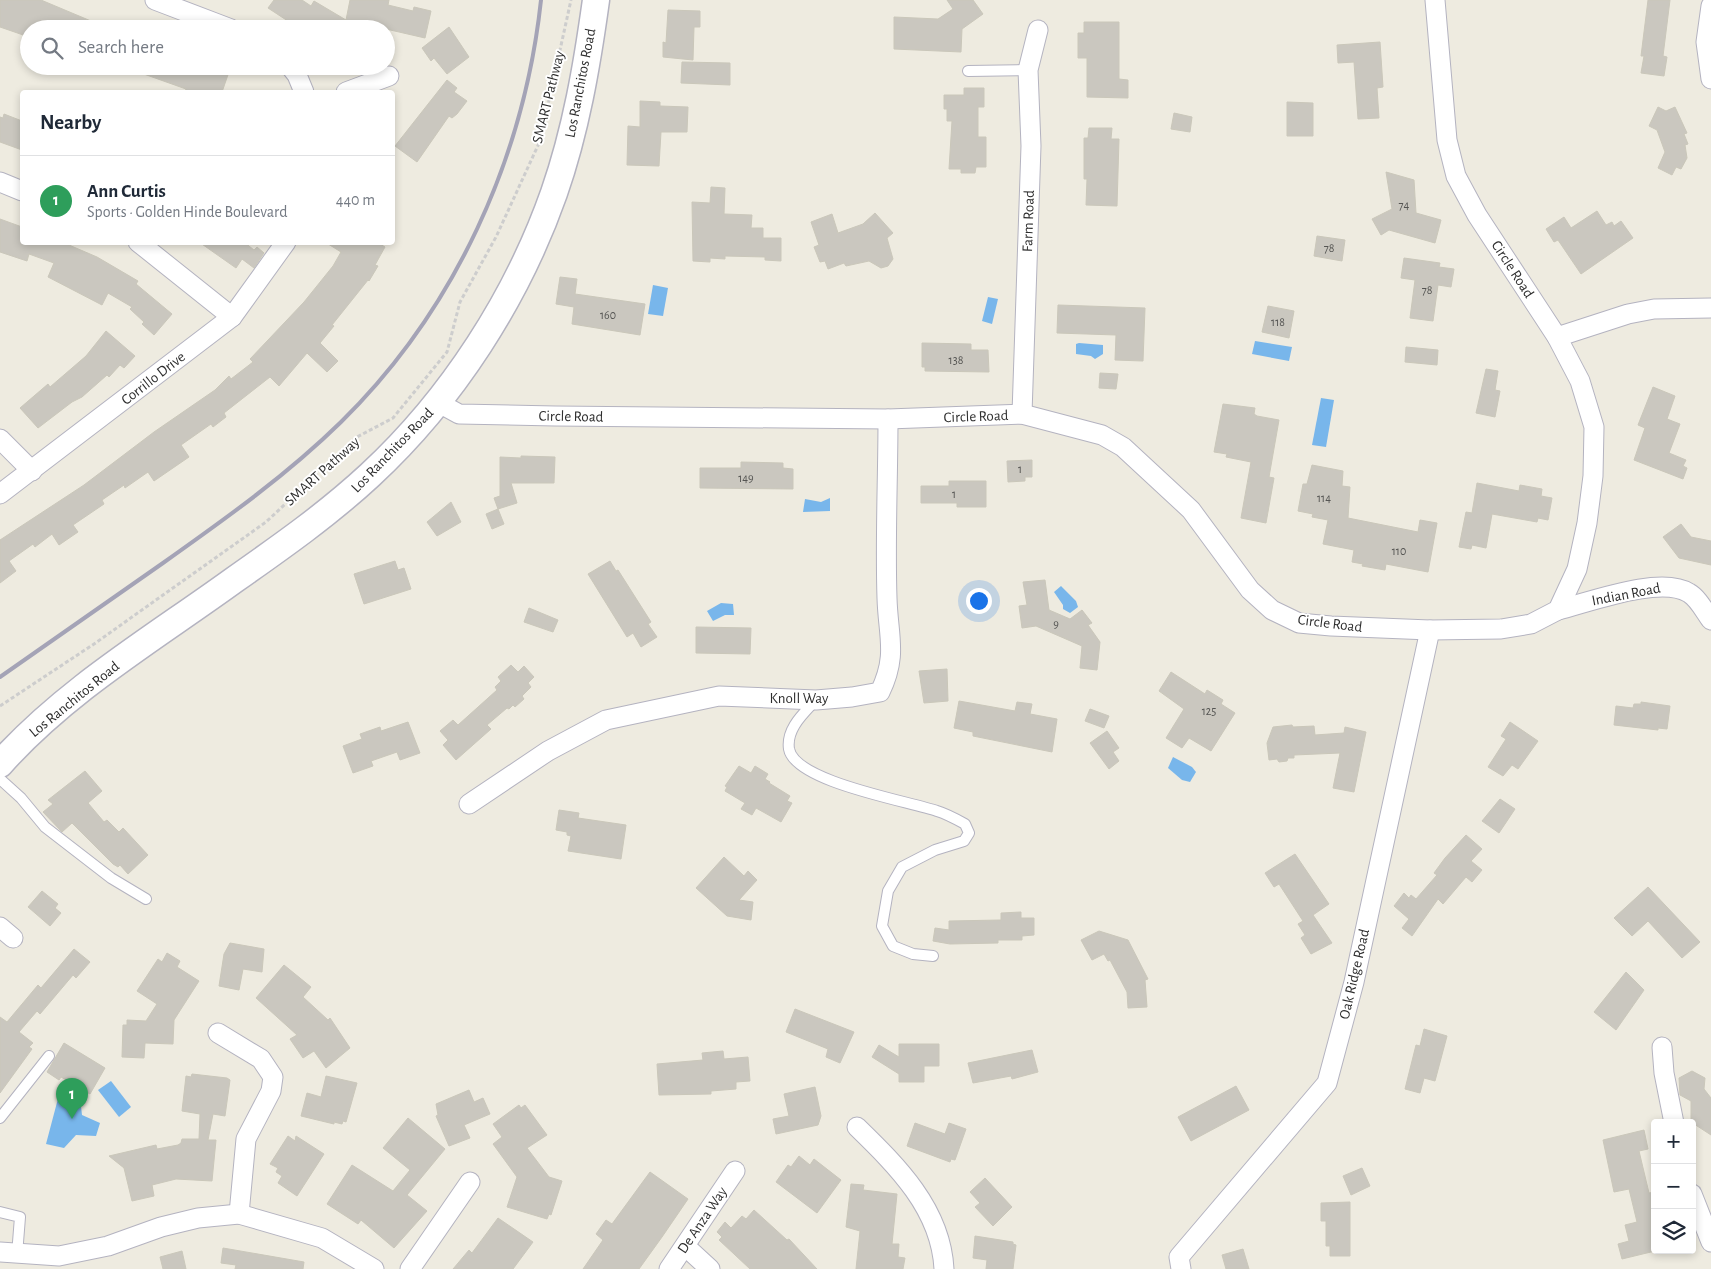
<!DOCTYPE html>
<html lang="en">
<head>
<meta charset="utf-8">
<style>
	:root { --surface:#fff; --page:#f6f6f7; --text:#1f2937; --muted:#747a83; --line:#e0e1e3; --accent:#4947f4 }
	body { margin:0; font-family:"Alegreya Sans",sans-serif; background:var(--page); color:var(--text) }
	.controls { position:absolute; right:15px; bottom:15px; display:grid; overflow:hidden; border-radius:5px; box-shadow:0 2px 8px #0003 }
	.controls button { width:45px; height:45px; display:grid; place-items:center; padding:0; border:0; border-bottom:1px solid var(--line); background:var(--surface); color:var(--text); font:25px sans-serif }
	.you { position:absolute; left:978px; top:600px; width:18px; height:18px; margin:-12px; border:4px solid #fff; border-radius:50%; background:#1a73e8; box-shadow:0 0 0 8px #1a73e833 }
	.badge { display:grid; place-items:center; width:32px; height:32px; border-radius:50%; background:var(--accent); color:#fff; font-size:16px; font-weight:700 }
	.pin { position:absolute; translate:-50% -41px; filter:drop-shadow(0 1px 2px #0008) }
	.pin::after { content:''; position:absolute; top:26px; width:18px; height:15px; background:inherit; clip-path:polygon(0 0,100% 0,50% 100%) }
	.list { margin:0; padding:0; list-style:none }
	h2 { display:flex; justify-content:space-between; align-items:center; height:65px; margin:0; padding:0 20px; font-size:21px }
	h2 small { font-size:16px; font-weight:400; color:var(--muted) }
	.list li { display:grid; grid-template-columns:32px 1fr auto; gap:15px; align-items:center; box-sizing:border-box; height:90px; padding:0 20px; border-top:1px solid var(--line) }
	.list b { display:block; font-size:19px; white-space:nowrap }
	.list p { margin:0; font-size:16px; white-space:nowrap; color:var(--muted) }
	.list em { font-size:16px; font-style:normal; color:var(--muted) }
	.icon { flex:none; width:28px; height:28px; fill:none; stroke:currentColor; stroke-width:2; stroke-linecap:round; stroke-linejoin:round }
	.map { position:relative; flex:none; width:1711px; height:1269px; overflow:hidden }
	.search { position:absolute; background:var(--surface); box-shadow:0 2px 8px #0003; left:20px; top:20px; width:375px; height:55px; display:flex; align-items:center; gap:12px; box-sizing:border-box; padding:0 18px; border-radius:28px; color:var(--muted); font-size:19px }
	.panel { position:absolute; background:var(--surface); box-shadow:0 2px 8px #0003; left:20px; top:90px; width:375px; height:155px; border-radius:5px }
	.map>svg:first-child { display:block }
	.water { fill:#78b6eb }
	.building { fill:#cac7bf; stroke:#cac7ba }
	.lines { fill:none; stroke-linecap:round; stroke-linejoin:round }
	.lane-casing { stroke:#b4b3c0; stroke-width:12 }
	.street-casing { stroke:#b4b3c0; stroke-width:21 }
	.secondary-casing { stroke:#b4b3c0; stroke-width:29 }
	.path { stroke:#cdcdcd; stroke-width:3; stroke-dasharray:4 2.5; stroke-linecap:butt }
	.lane { stroke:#fff; stroke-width:10 }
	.street { stroke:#fff; stroke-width:19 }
	.secondary { stroke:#fff; stroke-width:26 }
	.rail { stroke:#a4a3b6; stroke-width:4 }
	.labels { text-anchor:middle; stroke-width:4; stroke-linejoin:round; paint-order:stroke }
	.number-label { font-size:12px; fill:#545452 }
	.street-label { font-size:15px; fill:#2d2d2d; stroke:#fff }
</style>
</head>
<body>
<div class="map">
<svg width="1711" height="1269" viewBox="0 0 1711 1269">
	<rect width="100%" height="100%" fill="#eeebe0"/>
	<g class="water">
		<polygon points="653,285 668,288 663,316 648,314"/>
		<polygon points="988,297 998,299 992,324 982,321"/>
		<polygon points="1255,341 1292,347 1289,361 1252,354"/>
		<polygon points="1079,343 1103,345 1103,354 1095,359 1091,356 1076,354 1076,344"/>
		<polygon points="1321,398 1334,400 1326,447 1312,445"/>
		<polygon points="830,498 830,511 803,512 805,499 821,502"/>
		<polygon points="1061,586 1076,601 1078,607 1070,613 1063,609 1063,605 1054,592"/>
		<polygon points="721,603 733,604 734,615 725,615 713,621 707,611"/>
		<polygon points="1173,757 1192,767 1196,772 1190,782 1182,780 1168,768"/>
		<polygon points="111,1081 131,1107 119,1117 98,1090"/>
		<polygon points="60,1091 80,1098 82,1115 100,1123 96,1136 76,1135 64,1148 46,1144"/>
	</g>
	<g class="building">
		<polygon points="0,0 41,0 110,29 29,29 29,37 0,27"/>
		<polygon points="274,0 302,0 311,6 314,1 346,20 350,0 389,0 388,5 413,11 414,7 431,11 425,38 386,29 300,29 268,8"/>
		<polygon points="947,0 973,0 983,14 962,29 961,52 894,49 894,17 938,19 953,9"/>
		<polygon points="1648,0 1670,0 1663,56 1667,57 1664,76 1641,73 1644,56 1641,56"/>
		<polygon points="668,10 700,11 700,27 694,27 693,60 663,57 663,42 666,43"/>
		<polygon points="1084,22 1119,22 1119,79 1128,80 1128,98 1087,97 1087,58 1078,58 1078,33 1084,33"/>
		<polygon points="449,27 469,57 447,74 434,58 431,61 422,48"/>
		<polygon points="1380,42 1383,87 1377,88 1379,118 1358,119 1354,62 1338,63 1337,45"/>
		<polygon points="682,62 730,63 730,85 681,83"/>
		<polygon points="128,66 231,66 222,92 185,92 186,89 127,68"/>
		<polygon points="447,80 457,88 454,92 467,101 457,114 452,118 449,116 417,162 395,146"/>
		<polygon points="964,88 984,88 984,107 978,107 978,137 986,137 986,167 976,167 975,173 961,173 961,169 949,169 952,121 947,121 947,109 944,109 944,95 964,95"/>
		<polygon points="640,101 660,102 660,106 688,107 687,132 661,132 659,166 627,165 628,126 640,127"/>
		<polygon points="1287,102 1313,103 1313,136 1287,136"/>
		<polygon points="1658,107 1666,111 1675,107 1687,133 1684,134 1688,144 1685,145 1687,158 1681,169 1676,167 1672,175 1658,168 1665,152 1657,130 1649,126"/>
		<polygon points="1174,113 1192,117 1190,132 1171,129"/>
		<polygon points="4,114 22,121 22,150 0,142 0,117 3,118"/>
		<polygon points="1089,128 1112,128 1111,139 1119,139 1117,206 1086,205 1087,179 1084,179 1084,138 1088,138"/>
		<polygon points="1386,172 1414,180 1416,213 1441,220 1435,243 1389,230 1381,235 1372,219 1392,209"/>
		<polygon points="711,187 725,188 724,214 752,215 751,228 763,228 763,238 781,238 781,261 765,260 765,257 725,256 725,259 710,258 710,262 693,261 692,202 710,203"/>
		<polygon points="1597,211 1606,225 1612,222 1614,226 1621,221 1633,238 1581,274 1558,240 1554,242 1546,229 1564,217 1571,228"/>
		<polygon points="875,213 893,233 887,238 893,259 888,266 881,268 869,261 846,266 844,263 828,269 825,261 820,262 814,247 819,245 811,222 832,214 838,233 863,224"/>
		<polygon points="0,219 22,227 22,242 62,242 97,257 138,281 136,284 172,314 154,335 142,324 144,322 130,309 132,307 108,293 102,305 48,277 54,263 29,254 27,261 0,252"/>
		<polygon points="1317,236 1345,240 1342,261 1314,256"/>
		<polygon points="199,242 244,242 254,250 257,247 264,253 254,268 242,259 236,268"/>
		<polygon points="325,242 377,242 385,247 375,265 378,266 369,281 368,280 332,325 334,326 320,343 338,361 327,372 307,353 279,386 270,377 224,413 226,417 213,427 211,424 181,445 189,457 154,481 148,472 125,488 124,485 102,500 104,504 73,525 78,532 59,545 52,534 35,547 33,544 9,561 16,571 0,583 0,540 84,485 154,432 215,390 229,376 231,379 253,362 250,359 304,302 333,266 341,252"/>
		<polygon points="1404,258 1440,263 1439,267 1454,269 1451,287 1438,285 1433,321 1410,318 1415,280 1401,278"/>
		<polygon points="560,277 577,279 575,294 645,304 640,335 572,324 574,307 556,304"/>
		<polygon points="1058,305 1145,308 1143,361 1115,360 1116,335 1057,333"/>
		<polygon points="1268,306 1294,311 1289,338 1262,332"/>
		<polygon points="106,331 135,356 124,368 120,365 109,377 107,375 82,397 72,402 38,428 20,408 48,384 50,387 86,356"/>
		<polygon points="922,343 971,344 971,350 988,350 989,372 925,371 925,367 922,367"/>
		<polygon points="1406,347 1438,350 1437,365 1405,362"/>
		<polygon points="1486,369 1498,371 1495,390 1500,391 1495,417 1476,413"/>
		<polygon points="1100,373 1118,374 1116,389 1099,388"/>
		<polygon points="1653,387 1675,396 1667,419 1680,424 1669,453 1686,460 1683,466 1687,468 1683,479 1634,460 1645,428 1638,425"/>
		<polygon points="1223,404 1255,408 1254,414 1257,416 1279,420 1269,477 1274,478 1266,523 1241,518 1251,462 1226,457 1227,454 1214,452"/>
		<polygon points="521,456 555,457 554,483 511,483 517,503 498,509 504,524 492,529 486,514 498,509 494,498 500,496 500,457 521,458"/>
		<polygon points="1032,460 1032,477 1025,477 1025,481 1008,482 1007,461"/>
		<polygon points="741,462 783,463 783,468 793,469 793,489 700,488 700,468 741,468"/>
		<polygon points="1312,465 1343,471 1342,486 1350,487 1348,518 1418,532 1420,520 1437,523 1428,572 1386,564 1385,570 1362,566 1363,564 1352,562 1354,550 1323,544 1328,520 1312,517 1313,514 1298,511 1303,484 1307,484"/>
		<polygon points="949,481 986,481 986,507 957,507 957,503 921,503 921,486 949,486"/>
		<polygon points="1477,483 1519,491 1520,485 1542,489 1541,496 1552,498 1548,520 1538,518 1537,522 1492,514 1486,548 1472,545 1471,549 1459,547 1466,512 1472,513"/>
		<polygon points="451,502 461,522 437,536 427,522"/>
		<polygon points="1681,524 1691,537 1711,541 1711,565 1679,558 1663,537"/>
		<polygon points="395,561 398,570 404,568 411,589 364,604 354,574"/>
		<polygon points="610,561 616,571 618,570 651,622 648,624 657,637 641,647 633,633 627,637 588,574"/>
		<polygon points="1045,580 1049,610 1070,619 1082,610 1092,623 1088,625 1100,642 1097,670 1080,668 1082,646 1036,626 1022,628 1019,606 1027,605 1023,582"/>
		<polygon points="529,608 558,620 553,632 524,622"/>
		<polygon points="696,627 751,628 750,654 696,653"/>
		<polygon points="511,665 518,672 524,666 534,677 528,683 531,687 522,696 524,699 515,707 513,705 509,709 507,708 487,725 491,729 456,760 443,745 448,740 440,731 453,720 458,725 497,690 495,687 501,681 498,677"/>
		<polygon points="947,669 948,701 924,703 919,671"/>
		<polygon points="1171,672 1205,694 1207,690 1223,700 1221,704 1235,713 1211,751 1189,738 1182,748 1166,738 1184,709 1159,691"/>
		<polygon points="959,701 1015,711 1017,702 1032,704 1030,714 1057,719 1052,752 973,736 973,732 954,728"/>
		<polygon points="1641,702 1670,706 1667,729 1658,728 1658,730 1614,725 1616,706 1633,708 1634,704 1641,704"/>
		<polygon points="1090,709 1109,716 1104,728 1085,721"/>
		<polygon points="408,722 420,753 400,760 397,752 371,761 373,766 353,773 343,746 362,739 360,734 380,727 381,731"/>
		<polygon points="1510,722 1538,741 1518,769 1512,765 1503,776 1488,767 1506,739 1501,736"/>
		<polygon points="1292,725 1293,727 1314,726 1315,735 1344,733 1345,727 1366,732 1354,792 1333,788 1340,753 1294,755 1294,758 1288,758 1287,761 1279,762 1277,759 1269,760 1267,743 1273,727"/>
		<polygon points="1107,731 1119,748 1113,752 1119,761 1109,769 1090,743"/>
		<polygon points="739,766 751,773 755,766 768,774 765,779 770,782 769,783 790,796 787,801 792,803 781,822 756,808 752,815 741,809 745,803 725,791 727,787 725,786"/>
		<polygon points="85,771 102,791 88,803 104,822 107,820 119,832 123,828 148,855 128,874 120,865 118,867 113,864 72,823 62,832 43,812 53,804 48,800"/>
		<polygon points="1500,799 1515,809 1499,833 1482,821"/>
		<polygon points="559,810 579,813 578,818 626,825 621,859 568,851 571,836 567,835 567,832 556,830"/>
		<polygon points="1466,835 1482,849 1471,861 1482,870 1472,882 1466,877 1443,904 1438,899 1412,936 1402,928 1409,919 1394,906 1404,893 1409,898 1411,895 1416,899 1437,875 1434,873 1445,858"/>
		<polygon points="1295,854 1329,904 1313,915 1332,943 1311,954 1301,938 1305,935 1298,924 1303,921 1279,884 1274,887 1265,873"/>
		<polygon points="724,857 744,876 748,871 757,880 739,900 753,902 751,920 727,916 696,888"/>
		<polygon points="1648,887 1700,942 1682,958 1648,921 1632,936 1614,918"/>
		<polygon points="42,891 58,904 55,908 61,913 50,926 28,907"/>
		<polygon points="1021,912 1021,918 1034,918 1034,935 1022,936 1022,940 998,940 998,943 950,944 933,941 935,928 949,930 949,921 1001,920 1001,913"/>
		<polygon points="1099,931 1128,940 1148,979 1145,980 1147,1007 1128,1008 1127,992 1110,960 1108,961 1104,954 1092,960 1081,940"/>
		<polygon points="230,943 264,949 262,972 243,969 239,990 219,986 224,954"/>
		<polygon points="74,949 90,962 76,978 73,975 40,1014 37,1011 19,1032 33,1043 29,1047 32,1049 0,1093 0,1017 7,1022 38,985 41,988"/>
		<polygon points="167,953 180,961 177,967 199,981 174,1020 173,1044 145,1043 144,1058 122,1057 123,1025 127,1025 127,1020 146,1021 157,1004 137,991 158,959 162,962"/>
		<polygon points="284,965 311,987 303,997 328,1020 330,1018 350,1048 326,1068 314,1051 303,1058 290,1039 297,1035 256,998"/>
		<polygon points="1626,972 1644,990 1616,1030 1594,1012"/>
		<polygon points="795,1009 854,1032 840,1063 826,1057 828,1049 786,1032"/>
		<polygon points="1424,1029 1447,1036 1435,1081 1424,1078 1420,1093 1405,1089 1416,1045 1420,1046"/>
		<polygon points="64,1043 105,1068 90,1094 61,1077 59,1080 47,1072"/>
		<polygon points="899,1044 939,1044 939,1066 924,1066 924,1082 899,1082 899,1074 872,1057 879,1045 899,1057"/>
		<polygon points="1032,1050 1038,1072 1012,1079 1011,1076 973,1083 968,1063"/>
		<polygon points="723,1051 724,1059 748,1057 750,1081 736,1082 736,1089 711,1091 711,1094 659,1095 657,1064 703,1060 702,1053"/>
		<polygon points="1692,1071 1705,1078 1704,1089 1711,1098 1711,1135 1691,1122 1691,1101 1680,1095 1679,1078"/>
		<polygon points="192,1074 227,1078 230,1080 225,1116 213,1114 208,1140 216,1140 212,1181 176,1179 152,1185 154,1196 132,1201 124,1168 109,1156 156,1145 157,1149 178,1145 181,1143 182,1139 199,1139 200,1114 182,1111 186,1076 191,1077"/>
		<polygon points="326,1076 357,1083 346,1122 343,1121 342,1124 334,1122 334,1124 301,1116 307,1093 321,1097"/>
		<polygon points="1236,1086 1249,1110 1191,1141 1178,1117"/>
		<polygon points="815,1087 821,1116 818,1125 776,1134 773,1119 789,1116 784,1094"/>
		<polygon points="469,1090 474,1102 483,1098 490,1114 464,1125 470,1138 449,1146 436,1116 438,1115 436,1104"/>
		<polygon points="519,1105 521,1108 525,1105 547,1135 527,1148 549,1177 562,1181 551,1215 549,1214 547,1219 507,1207 517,1177 493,1144 502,1137 493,1124"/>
		<polygon points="408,1118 445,1149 407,1195 427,1211 394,1248 361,1220 358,1224 327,1204 352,1165 393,1191 410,1170 383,1148"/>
		<polygon points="915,1123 945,1134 949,1123 966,1129 955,1160 951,1159 950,1162 907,1146"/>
		<polygon points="1644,1130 1648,1149 1639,1151 1649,1193 1655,1192 1655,1251 1622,1259 1618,1244 1629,1241 1625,1225 1637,1222 1629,1189 1614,1192 1603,1140"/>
		<polygon points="288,1136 295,1141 296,1136 324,1154 297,1196 278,1183 282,1176 276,1172 278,1168 270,1164"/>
		<polygon points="799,1156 810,1165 814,1159 841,1180 817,1213 776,1182 788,1165 791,1167"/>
		<polygon points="1362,1168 1370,1186 1351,1195 1343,1176"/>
		<polygon points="650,1172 688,1199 662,1237 639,1269 583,1269 603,1240 596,1234 606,1220 612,1224"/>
		<polygon points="985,1178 1012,1207 993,1226 975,1207 980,1203 970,1192"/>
		<polygon points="851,1184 864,1185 863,1190 897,1194 892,1244 899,1244 898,1257 905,1258 903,1269 856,1269 860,1231 846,1227"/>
		<polygon points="1350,1202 1350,1256 1330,1256 1330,1246 1326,1246 1326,1221 1321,1221 1321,1203"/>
		<polygon points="754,1210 787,1240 789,1239 817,1269 750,1269 719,1240 722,1237 717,1232 725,1222 731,1228 742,1216 746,1219"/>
		<polygon points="498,1218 533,1242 513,1269 453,1269 469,1250 472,1253"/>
		<polygon points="975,1236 1013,1242 1013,1244 1016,1245 1013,1269 986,1269 987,1260 973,1258"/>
		<polygon points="223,1248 304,1262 303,1269 235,1269 236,1265 221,1263"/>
		<polygon points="1243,1249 1249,1269 1226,1269 1222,1255"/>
		<polygon points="182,1251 186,1269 163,1269 160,1257"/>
	</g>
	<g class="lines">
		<defs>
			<g id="lane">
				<polyline points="968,71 1028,70"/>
				<path d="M815,701C803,714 786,729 789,749C795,782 908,801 937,811C947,814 956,819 965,824L969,833L964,841L935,850L902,867L888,891L882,926L893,946L913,954L933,956"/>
				<polyline points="0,779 21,798 45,827 111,878 146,899"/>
				<polyline points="0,1118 49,1056"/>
				<polyline points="0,1212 20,1217 17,1255"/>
			</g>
			<g id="street">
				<polyline points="155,0 231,29"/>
				<polyline points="1711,6 1706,42 1711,79"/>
				<polyline points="290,66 297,75 304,92"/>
				<polyline points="346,92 389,76"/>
				<polyline points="0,182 22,191"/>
				<polyline points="138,242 232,317"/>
				<polyline points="1557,337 1628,314 1654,309 1711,308"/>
				<polyline points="437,402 459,414 555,416 888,419 1022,414 1102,435 1123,447 1191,510 1250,590 1272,610 1299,623 1331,626 1430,630 1501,629 1531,624 1558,610 1577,569 1587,523 1593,476 1594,427 1580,381 1557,337 1477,215 1456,176 1447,140 1435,0"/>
				<polyline points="1022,414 1031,146 1028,70 1038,30"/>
				<polyline points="0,439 32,471"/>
				<polyline points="0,494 232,317 286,242"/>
				<path d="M1558,610C1590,602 1661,575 1689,593C1698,598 1705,612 1711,620"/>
				<path d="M469,804L548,751L606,720L719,696L816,700L852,697L880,692C898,655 888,636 887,598C885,539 888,478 888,419"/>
				<polyline points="0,927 13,938"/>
				<polyline points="218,1033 261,1059 273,1077 271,1091 246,1139 239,1214"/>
				<polyline points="1662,1047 1664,1073 1674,1123"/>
				<path d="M857,1127C897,1166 941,1209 944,1269"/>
				<polyline points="1692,1194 1711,1242"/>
				<polyline points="685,1246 710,1269"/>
				<polyline points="0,1252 59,1256 108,1246 161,1227 198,1218 239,1214 322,1238 374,1269"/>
				<polyline points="410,1269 470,1182"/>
				<polyline points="669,1269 735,1171"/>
				<polyline points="1181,1269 1179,1257 1327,1083 1354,982 1430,630"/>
			</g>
			<path id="secondary" d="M0,764C66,690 154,638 234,580C281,547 328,514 370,475C452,399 517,298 554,193C576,130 587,65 596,0"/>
		</defs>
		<use href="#lane" class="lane-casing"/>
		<use href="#street" class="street-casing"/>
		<use href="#secondary" class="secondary-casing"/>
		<polyline class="path" points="0,706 94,644 266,522 357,437 393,418 447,352 460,302 496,237 540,141 571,0"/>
		<use href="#lane" class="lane"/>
		<use href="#street" class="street"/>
		<use href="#secondary" class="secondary"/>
		<path class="rail" d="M0,677C54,639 109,601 163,563C225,519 287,475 341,422C455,310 524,158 541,0"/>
	</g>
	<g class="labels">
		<g class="number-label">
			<text x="1404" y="209">74</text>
			<text x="1329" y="252">78</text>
			<text x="1427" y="294">78</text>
			<text x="608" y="319">160</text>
			<text x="1278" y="326">118</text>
			<text x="956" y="364">138</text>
			<text x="1020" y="473">1</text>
			<text x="746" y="482">149</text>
			<text x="954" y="498">1</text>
			<text x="1324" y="502">114</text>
			<text x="1399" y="555">110</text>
			<text x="1056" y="628">9</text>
			<text x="1209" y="715">125</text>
		</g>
		<g class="street-label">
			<text transform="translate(580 83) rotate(-79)" y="5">Los Ranchitos Road</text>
			<text transform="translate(548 97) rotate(-76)" y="5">SMART Pathway</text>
			<text transform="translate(1028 221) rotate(-88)" y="5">Farm Road</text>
			<text transform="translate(1513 269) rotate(57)" y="5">Circle Road</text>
			<text transform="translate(153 378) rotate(-38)" y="5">Corrillo Drive</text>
			<text transform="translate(571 416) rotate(1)" y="5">Circle Road</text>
			<text transform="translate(976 416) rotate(-2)" y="5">Circle Road</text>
			<text transform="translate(392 450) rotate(-46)" y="5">Los Ranchitos Road</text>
			<text transform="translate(322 471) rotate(-42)" y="5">SMART Pathway</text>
			<text transform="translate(1626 594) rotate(-11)" y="5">Indian Road</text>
			<text transform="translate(1330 623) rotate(7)" y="5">Circle Road</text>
			<text x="799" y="703">Knoll Way</text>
			<text transform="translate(74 699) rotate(-39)" y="5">Los Ranchitos Road</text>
			<text transform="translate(1354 974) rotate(-77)" y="5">Oak Ridge Road</text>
			<text transform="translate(702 1220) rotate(-56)" y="5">De Anza Way</text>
		</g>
	</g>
</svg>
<div class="controls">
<button>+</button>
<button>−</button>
<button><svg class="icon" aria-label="layers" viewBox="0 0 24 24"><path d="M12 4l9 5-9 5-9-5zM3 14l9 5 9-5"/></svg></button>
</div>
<div class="you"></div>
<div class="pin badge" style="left:72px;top:1119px;background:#2e9e5b">1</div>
<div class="search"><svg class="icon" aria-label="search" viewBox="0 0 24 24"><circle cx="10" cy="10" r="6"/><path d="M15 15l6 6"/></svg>Search here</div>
<section class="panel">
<h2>Nearby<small></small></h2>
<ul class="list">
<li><span class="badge" style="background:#2e9e5b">1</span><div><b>Ann Curtis</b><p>Sports · Golden Hinde Boulevard</p></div><em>440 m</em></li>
</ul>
</section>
</div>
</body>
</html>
